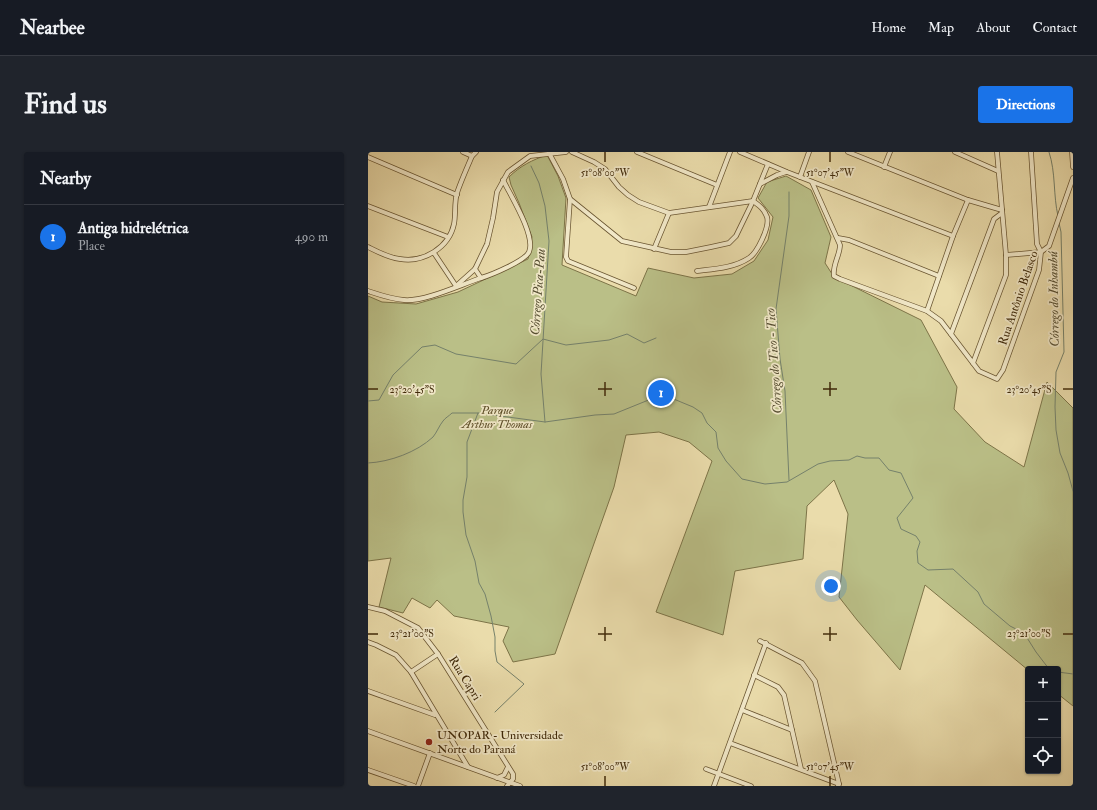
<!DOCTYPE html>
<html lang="en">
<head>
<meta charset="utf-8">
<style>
	:root { --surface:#171b24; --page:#20242c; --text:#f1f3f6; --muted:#9ea1a6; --line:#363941; --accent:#1a73e8 }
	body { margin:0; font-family:"IM FELL Double Pica",serif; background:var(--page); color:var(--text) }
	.controls { position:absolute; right:12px; bottom:12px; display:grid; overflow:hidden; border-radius:4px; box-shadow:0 1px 3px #0004 }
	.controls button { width:36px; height:36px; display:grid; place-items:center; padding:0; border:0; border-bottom:1px solid var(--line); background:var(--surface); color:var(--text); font:20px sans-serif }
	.you { position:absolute; left:463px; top:434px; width:14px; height:14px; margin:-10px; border:3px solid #fff; border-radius:50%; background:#1a73e8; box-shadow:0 0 0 6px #1a73e833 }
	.badge { display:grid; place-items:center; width:26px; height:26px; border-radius:50%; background:var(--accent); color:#fff; font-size:13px; font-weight:700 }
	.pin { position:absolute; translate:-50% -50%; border:2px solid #fff; box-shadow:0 1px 4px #0006 }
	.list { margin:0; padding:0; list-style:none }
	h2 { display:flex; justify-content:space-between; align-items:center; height:52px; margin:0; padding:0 16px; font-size:17px }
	h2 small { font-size:13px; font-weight:400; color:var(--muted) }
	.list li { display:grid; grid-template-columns:26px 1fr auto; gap:12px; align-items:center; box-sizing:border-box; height:64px; padding:0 16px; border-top:1px solid var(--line) }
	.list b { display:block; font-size:15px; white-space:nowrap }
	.list p { margin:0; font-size:13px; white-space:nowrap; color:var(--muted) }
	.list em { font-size:13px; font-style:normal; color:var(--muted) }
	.icon { flex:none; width:22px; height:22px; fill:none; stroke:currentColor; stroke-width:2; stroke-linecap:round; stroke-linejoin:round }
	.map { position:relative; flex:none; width:705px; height:634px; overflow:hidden; border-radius:4px }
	header { display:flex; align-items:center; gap:24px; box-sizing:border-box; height:56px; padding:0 20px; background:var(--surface); border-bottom:1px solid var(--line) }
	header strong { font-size:19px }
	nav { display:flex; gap:22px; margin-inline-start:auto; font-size:14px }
	.intro { display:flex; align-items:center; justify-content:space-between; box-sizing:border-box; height:96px; padding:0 24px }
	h1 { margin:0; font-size:28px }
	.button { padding:10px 18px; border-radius:4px; background:var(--accent); color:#fff; font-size:14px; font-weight:700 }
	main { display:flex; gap:24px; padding:0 24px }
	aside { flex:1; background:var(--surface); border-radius:4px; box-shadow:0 1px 3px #0004 }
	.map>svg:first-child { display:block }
	.green { fill:#babf87; stroke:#7d7448 }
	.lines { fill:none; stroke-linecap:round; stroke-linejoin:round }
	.stream { stroke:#75816b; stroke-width:1 }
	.minor-casing { stroke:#6a5632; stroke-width:5.5 }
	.minor { stroke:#f1e8c8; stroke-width:4 }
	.ticks { fill:none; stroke:#402a0a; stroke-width:1.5 }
	.poi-dot { fill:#8f2418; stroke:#f1e8c8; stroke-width:1.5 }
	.labels { text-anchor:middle; stroke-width:3.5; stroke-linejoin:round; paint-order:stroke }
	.street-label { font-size:12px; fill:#402a0a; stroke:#f1e8c8 }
	.park-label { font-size:12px; font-style:italic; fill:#5e4f29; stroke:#f1e8c8 }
	.poi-label { font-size:12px; fill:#402a0a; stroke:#f1e8c8; text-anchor:start }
	.water-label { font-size:13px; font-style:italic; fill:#564e32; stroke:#f1e8c8 }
	.ticks-label { font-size:10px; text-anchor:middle; fill:#402a0a; stroke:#f1e8c8; stroke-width:3.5; stroke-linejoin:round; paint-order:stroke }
</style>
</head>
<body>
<header>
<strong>Nearbee</strong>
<nav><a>Home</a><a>Map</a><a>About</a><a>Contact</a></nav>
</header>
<div class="intro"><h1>Find us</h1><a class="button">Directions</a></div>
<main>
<aside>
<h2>Nearby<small></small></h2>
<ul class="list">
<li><span class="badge">1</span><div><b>Antiga hidrelétrica</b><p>Place</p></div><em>490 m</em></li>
</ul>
</aside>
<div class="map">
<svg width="705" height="634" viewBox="0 0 705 634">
	<rect width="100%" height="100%" fill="#eadcab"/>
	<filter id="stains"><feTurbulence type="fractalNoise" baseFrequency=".005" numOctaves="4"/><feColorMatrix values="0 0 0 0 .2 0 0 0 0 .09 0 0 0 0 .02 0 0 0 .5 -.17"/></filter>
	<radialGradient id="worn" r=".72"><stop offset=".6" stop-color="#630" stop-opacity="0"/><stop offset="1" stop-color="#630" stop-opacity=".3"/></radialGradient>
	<path class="green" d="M179,3L190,24L198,46L194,113L268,144L280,116L326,126L364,122L386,109L400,88L405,65L390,46L399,30L418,24L443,38L463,85L457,111L466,125L553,168L589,235L586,257L617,290L656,315L679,230L705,256V554L690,542V517L660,518L557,433L532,518L489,468L471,445L480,362L466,328L439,354L435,407L367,419L355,483L288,460L344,309L321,290L291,280L258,283L246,335L187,502L145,510L135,489L141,475L86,464L69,448L62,456L44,446L35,461L11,455L23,406L0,409V144L14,150L48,152L90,140L160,107L164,85L151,51L143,33L141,25C152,14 164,8 179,3Z"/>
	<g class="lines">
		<g class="stream">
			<path d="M681,0C688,21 685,43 690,64"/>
			<polyline points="163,14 171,31 177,54 181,89 173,222 177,270"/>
			<polyline points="691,71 693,80 696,200 688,220 687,255 688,278 692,301 700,321 705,339"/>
			<polyline points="0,249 11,248 25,223 54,195 67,193 88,202 148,212 175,187 198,193 241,188 259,182 276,191 288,186"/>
			<polyline points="110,261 99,290 99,325 95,348 95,360 98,383 107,409 111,431 117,442 123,464 127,485 127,499 129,510 156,532 127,560"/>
			<path d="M0,311C22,310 49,300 65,285C69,280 71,274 75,269C77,266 81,264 84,261H110L177,270L227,263L246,262L283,247L296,243L325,255L334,261L339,271L348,280L350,296L358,309L374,327L397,332L419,330L450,312L462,309L481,308L489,304L497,306H511L521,318L533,321L545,346L529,366L533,377L548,384L552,390L549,399L550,411L560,418L585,417L610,440L616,452L642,474L656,481L668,500L681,517"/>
			<polyline points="421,328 417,239 412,207 408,157 421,64 421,40"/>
			<polyline points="690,520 705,522"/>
		</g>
		<defs>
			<g id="minor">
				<polyline points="95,0 104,4"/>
				<polyline points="204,0 226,10 237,17 251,35 260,43 271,50 301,61 385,49"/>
				<polyline points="269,0 349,33"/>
				<polyline points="372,0 419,20 585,84"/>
				<polyline points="480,0 600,48 634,58"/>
				<polyline points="587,0 630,19"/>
				<polyline points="704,0 705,15"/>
				<polyline points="181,1 195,27 202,47 198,105 200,109 266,136"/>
				<polyline points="0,5 89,43"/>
				<polyline points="516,15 522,0"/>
				<polyline points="432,25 441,0"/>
				<path d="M444,30L472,93C472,103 464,114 466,124L472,127L559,159L573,169L611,219L629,227L635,218L671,118L673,100L681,94L705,26"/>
				<polyline points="392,32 409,23 418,20"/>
				<polyline points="202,47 254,89 303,100 318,100 343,95 361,91 368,84 385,49 400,12"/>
				<polyline points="0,54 80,85"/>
				<polyline points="341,55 362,0"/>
				<polyline points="470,86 481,88 571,124"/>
				<path d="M0,95C10,100 21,106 32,107C55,111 81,96 86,72C88,62 86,51 89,41C93,29 99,16 104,4L108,0"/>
				<polyline points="286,97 301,61"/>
				<polyline points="66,101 88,134"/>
				<polyline points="638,103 673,100 669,92 663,0"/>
				<path d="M107,117L113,126C123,123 157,109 161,100C168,84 143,44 135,28"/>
				<path d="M329,119C346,117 366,116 381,106C389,101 402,75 399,65C396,57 392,54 385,49"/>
				<polyline points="88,134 107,117 119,92 125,66 129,40 140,20 162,4 198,0"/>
				<path d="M0,139C12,143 23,147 36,148C56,150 92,133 113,126"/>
				<polyline points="559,159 585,84 600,48"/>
				<polyline points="583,182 626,67 634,61"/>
				<polyline points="605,211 638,123 638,103 629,0"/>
				<polyline points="0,455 17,459 50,476 70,502 145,622 145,627 139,634"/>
				<polyline points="392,489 434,511 447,529 471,632 470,634"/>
				<polyline points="0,490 8,493 28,503 43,520 100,615"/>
				<polyline points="43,520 70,502"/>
				<polyline points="386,523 410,535 416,543 433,617"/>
				<polyline points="0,539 67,563"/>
				<polyline points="374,558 424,578"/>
				<polyline points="0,579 152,634"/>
				<polyline points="362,591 471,632"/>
				<polyline points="338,617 383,634"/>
				<polyline points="0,618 46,634"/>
				<polyline points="129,626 136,623 140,615"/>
				<polyline points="50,634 62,601"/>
				<polyline points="346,634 398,491"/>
			</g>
		</defs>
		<use href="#minor" class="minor-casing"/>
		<use href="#minor" class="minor"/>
	</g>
	<path class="ticks" d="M237,0V10M462,0V10M237,230V244M462,230V244M0,237H10M230,237H244M455,237H469M695,237H705M237,475V489M462,475V489M0,482H10M230,482H244M455,482H469M695,482H705M237,624V634M462,624V634"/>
	<circle class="poi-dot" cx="61" cy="590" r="4"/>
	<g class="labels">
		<g class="street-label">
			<text transform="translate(650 146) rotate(-71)" y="4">Rua Antônio Belasco</text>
			<text transform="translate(97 526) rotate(58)" y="4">Rua Capri</text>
		</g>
		<g class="park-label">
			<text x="129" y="262">Parque<tspan x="129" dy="14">Arthur Thomas</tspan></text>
		</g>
		<g class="poi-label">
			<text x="69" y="587">UNOPAR - Universidade<tspan x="69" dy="14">Norte do Paraná</tspan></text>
		</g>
		<g class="water-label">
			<text transform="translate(169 140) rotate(-86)" y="5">Córrego Pica-Pau</text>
			<text transform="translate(685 147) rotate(-91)" y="5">Córrego do Inhambú</text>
			<text transform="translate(405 209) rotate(-94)" y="5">Córrego do Tico - Tico</text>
		</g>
	</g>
	<g class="ticks-label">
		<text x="237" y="24">51°08'00"W</text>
		<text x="462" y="24">51°07'45"W</text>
		<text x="44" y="241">23°20'45"S</text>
		<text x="661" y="241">23°20'45"S</text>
		<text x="44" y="485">23°21'00"S</text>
		<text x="661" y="485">23°21'00"S</text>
		<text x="237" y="618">51°08'00"W</text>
		<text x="462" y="618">51°07'45"W</text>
	</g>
	<rect width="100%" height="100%" filter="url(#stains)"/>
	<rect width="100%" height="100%" fill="url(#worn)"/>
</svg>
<div class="controls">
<button>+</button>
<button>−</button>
<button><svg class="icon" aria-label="locate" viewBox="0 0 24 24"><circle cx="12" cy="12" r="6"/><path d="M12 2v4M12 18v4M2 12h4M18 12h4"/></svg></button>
</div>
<div class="you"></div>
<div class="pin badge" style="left:293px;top:241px">1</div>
</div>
</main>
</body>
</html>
